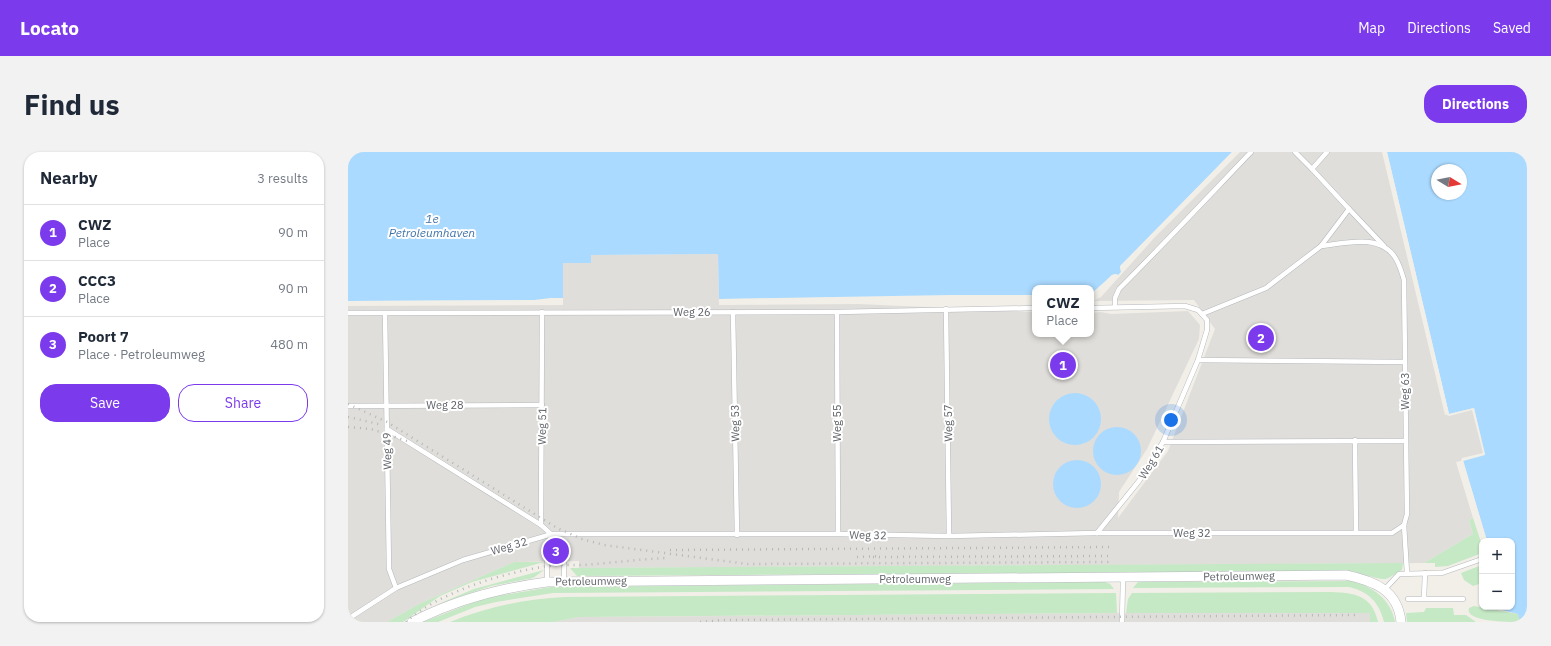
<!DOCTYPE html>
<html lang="en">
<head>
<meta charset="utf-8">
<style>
	:root { --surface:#fff; --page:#f2f2f3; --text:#1f2937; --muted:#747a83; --line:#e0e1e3; --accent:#7c3aed }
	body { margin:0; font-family:"IBM Plex Sans",sans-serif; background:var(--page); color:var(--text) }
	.controls { position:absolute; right:12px; bottom:12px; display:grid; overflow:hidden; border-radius:8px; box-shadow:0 1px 3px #0004 }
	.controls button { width:36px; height:36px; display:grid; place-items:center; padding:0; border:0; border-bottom:1px solid var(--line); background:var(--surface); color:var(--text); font:20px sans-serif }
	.compass { position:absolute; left:1083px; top:12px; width:36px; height:36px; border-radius:50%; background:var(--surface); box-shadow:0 1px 3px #0004; rotate:100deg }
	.you { position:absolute; left:823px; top:268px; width:14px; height:14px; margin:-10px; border:3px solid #fff; border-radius:50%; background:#1a73e8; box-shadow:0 0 0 6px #1a73e833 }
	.badge { display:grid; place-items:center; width:26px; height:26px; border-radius:50%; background:var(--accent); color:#fff; font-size:13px; font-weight:700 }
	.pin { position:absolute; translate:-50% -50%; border:2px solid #fff; box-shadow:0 1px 4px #0006 }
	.popup { position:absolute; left:684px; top:133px; width:62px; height:52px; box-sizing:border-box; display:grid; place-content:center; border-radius:8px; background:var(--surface); filter:drop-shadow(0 1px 3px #0005); font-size:13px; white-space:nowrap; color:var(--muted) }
	.popup b { font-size:15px; color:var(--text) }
	.popup::after { content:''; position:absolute; left:50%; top:100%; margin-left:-8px; border:8px solid transparent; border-top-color:var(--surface) }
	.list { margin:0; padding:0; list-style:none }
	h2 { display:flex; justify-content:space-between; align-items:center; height:52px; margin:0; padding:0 16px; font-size:17px }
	h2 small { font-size:13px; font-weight:400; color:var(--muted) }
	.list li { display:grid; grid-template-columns:26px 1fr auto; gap:12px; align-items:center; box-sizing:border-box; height:56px; padding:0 16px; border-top:1px solid var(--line) }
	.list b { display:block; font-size:15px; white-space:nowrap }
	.list p { margin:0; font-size:13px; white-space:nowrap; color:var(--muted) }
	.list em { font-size:13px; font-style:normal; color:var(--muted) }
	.actions { display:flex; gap:8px; padding:12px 16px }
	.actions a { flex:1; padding:9px 0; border:1px solid var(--accent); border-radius:16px; text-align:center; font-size:14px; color:var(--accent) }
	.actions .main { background:var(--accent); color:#fff }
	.map { position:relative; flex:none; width:1179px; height:470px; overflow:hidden; border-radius:16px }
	header { display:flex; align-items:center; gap:24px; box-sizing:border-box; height:56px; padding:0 20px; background:var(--accent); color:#fff }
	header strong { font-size:19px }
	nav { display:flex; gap:22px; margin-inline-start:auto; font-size:14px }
	.intro { display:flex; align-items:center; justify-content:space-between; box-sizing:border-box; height:96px; padding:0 24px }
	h1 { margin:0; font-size:28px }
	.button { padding:10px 18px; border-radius:16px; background:var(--accent); color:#fff; font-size:14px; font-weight:700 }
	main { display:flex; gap:24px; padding:0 24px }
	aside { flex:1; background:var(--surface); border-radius:16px; box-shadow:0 1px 3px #0004 }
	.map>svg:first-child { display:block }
	.industrial { fill:#e0deda }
	.green { fill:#c5e8c5 }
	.water { fill:#aadaff; fill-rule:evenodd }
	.pier { fill:#f1efe8 }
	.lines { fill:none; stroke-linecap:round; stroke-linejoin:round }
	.service-casing { stroke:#b5b8bc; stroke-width:5.5 }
	.minor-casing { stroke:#b5b8bc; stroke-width:10 }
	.service { stroke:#fff; stroke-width:4.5 }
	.minor { stroke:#fff; stroke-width:9 }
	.rail { stroke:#b6b7b8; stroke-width:2.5; stroke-dasharray:1 5; stroke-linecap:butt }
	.labels { text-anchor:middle; stroke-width:4; stroke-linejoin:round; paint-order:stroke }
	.street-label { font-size:11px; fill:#5f6368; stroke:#fff }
	.water-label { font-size:12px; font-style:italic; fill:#4174aa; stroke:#fff }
</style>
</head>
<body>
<header>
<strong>Locato</strong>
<nav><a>Map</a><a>Directions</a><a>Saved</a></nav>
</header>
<div class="intro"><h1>Find us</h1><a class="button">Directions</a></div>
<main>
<aside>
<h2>Nearby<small>3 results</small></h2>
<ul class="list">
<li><span class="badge">1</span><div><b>CWZ</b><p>Place</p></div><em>90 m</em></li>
<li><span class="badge">2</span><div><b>CCC3</b><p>Place</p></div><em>90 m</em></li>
<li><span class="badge">3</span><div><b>Poort 7</b><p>Place · Petroleumweg</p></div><em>480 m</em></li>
</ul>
<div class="actions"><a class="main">Save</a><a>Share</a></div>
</aside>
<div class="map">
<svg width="1179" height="470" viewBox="0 0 1179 470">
	<rect width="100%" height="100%" fill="#f1efe8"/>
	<g class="industrial">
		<polygon points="892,0 1034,0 1097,263 1126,256 1137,303 1108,310 1125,366 1121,368 1125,382 1076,411 231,416 231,409 166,410 71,452 39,470 0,470 0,154 215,153 215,111 242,111 243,103 370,102 371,153 510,152 687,160 687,182 743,182 743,161 753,160 763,162 840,159 852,173 851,187 799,297 771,340 770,366 820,299 867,177 846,148 746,149 753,145 807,85"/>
		<polygon points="778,461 1022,461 1022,470 206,470 231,465"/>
	</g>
	<g class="green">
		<polygon points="1125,366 1134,393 1134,401 1100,414 1087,415 1087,411 1076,411 1125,382 1121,368"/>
		<polygon points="166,410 196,410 124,430 92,444 55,470 39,470 71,452"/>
		<path d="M1055,411L1054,418C1048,420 1043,426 1037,427C1030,428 1011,420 1002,419L229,424L222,416Z"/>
		<polygon points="1134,413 1134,431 1125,434 1116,428 1113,421"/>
		<polygon points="196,418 185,426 143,434 88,453 126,437"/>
		<path d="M1002,429C1023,433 1043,447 1047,470H1036C1031,450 1021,440 1001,435L785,436L790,430Z"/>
		<polygon points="757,430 762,432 766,437 205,441 148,450 127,455 90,470 75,470 137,446 203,435"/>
		<path d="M983,440C1007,441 1024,443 1030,470H1022V461H778L780,447L784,441Z"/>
		<path d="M768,441L769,461L231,465L206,470H102C139,455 177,447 217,445Z"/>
		<path d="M1126,454L1170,462L1173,470C1161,470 1116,470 1121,456Z"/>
		<polygon points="1078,456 1105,456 1106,463 1118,463 1128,470 1059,470 1058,461 1076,460"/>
	</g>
	<g class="water">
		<polygon points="0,0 884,0 772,114 773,120 770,124 768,122 764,123 743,142 743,136 687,136 687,143 371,147 370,102 243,103 243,111 215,111 215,146 187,148 0,149"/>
		<path d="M1039,0H1179V470L1172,469L1170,462L1142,455H1164V389H1139L1115,308L1137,302L1126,256L1101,262ZM1089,18H1113V42H1089Z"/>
		<circle cx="727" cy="267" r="26"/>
		<circle cx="769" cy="299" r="24"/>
		<circle cx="729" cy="332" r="24"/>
	</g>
	<g class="pier">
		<polygon points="884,0 885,1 774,115 775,120 770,126 765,125 743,144 764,123 768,122 770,123 773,120 772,115"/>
		<polygon points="1037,0 1039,0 1101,262 1126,256 1137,303 1115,309 1139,389 1136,389 1113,309 1114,306 1135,301 1124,258 1101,264 1099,263"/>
		<polygon points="602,143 687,143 687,145 371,149 371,147"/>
		<polygon points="202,146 215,146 215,148 187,150 0,151 0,149 187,148"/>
	</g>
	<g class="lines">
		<defs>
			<g id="service">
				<polyline points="947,0 964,17 979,0"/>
				<polyline points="1001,57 1036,94"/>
				<path d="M973,94C998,91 1033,81 1048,107C1052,114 1054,121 1056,128L1059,362L1056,373L1059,421"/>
				<path d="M767,155V146L771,137C816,92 859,46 903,0"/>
				<polyline points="743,156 837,154 850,158 859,168 859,178 850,208 815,290 791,329 749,381"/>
				<polyline points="598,157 601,384"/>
				<path d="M194,160L193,373C219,396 216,395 216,429"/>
				<polyline points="385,160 389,383"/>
				<polyline points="489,160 490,382"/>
				<polyline points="0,161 489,160 687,156"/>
				<polyline points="37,161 41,417 48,436"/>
				<polyline points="854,162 918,136 973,94 1001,57 964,17"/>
				<polyline points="850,208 1057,210"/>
				<polyline points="0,254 194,253"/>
				<polyline points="39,277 193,373"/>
				<polyline points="1007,288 1008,381"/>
				<polyline points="815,290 1057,289"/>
				<polyline points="199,430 199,396 204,382"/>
				<polyline points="1037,437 1051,422 1094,421 1134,407"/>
				<polyline points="1076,446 1077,421"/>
				<polyline points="1060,447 1115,447"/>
				<polyline points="0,467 48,436 115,408 204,382 490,382 601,384 749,381 1044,381 1056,373"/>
				<polyline points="774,470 775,426"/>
			</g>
			<path id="minor" d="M64,470C107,448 152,436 199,430L998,423C1026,429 1050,438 1053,470"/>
		</defs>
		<use href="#service" class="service-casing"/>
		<use href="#minor" class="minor-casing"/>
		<use href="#service" class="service"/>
		<use href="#minor" class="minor"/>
		<g class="rail">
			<polyline points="0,252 39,270 209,376 234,387 256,393 399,412 764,410"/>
			<polyline points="0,265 35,273"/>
			<polyline points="0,275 23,277 62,290"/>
			<polyline points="322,398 763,395"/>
			<polyline points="509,405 531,404"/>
			<polyline points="525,405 764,404"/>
			<path d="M58,470C91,440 157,420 201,414C216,412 231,414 247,412C271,410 295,407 319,406"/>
			<polyline points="352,470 375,468 1010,463"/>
		</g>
	</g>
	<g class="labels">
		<g class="street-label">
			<text x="344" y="164">Weg 26</text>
			<text transform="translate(1057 239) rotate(-90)" y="4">Weg 63</text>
			<text x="97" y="257">Weg 28</text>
			<text transform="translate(387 271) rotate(-91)" y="4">Weg 53</text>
			<text transform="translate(489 271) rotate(-90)" y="4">Weg 55</text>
			<text transform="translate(600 271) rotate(-91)" y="4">Weg 57</text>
			<text transform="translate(194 274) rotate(-89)" y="4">Weg 51</text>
			<text transform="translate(39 299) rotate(-91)" y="4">Weg 49</text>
			<text transform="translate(803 310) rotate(-59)" y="4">Weg 61</text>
			<text x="844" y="385">Weg 32</text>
			<text transform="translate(520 383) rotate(1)" y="4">Weg 32</text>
			<text transform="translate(161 394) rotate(-16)" y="4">Weg 32</text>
			<text transform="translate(891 424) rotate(-1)" y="4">Petroleumweg</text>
			<text x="567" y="431">Petroleumweg</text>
			<text transform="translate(243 429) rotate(-1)" y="4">Petroleumweg</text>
		</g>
		<g class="water-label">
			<text x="84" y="71">1e<tspan x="84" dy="14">Petroleumhaven</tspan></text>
		</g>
	</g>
</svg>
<div class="controls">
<button>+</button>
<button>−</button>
</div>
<svg class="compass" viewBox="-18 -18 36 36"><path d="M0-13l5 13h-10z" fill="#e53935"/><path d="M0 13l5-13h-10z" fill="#747a83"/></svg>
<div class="you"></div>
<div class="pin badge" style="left:715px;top:213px">1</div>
<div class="popup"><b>CWZ</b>Place</div>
<div class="pin badge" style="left:913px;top:186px">2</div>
<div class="pin badge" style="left:208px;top:399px">3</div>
</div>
</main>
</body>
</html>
